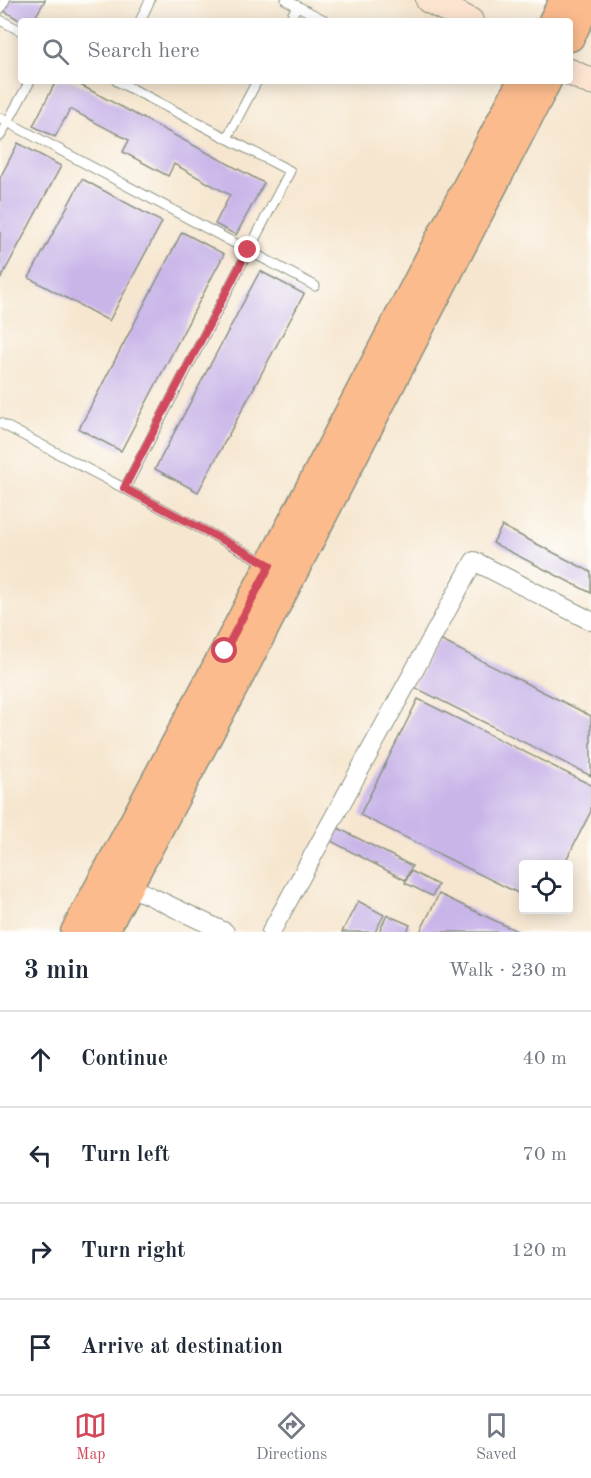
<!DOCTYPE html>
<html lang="en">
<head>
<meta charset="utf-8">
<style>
	:root { --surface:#fff; --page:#f6f6f7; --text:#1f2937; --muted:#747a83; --line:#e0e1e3; --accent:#d1495b }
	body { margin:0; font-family:"Old Standard TT",serif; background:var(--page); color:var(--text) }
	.controls { position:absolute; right:18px; bottom:18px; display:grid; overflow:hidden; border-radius:6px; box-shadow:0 3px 15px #0003 }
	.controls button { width:54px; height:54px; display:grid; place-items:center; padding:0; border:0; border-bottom:2px solid var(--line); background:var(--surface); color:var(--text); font:30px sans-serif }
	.stop { position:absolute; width:18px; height:18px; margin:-14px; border:4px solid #d1495b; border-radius:50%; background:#fff }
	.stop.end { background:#d1495b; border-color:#fff; box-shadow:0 2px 6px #0008 }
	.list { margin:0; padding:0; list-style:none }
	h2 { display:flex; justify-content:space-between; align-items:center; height:78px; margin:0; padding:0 24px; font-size:26px }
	h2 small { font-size:20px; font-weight:400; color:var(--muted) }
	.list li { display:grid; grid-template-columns:39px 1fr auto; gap:18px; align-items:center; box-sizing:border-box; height:96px; padding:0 24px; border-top:2px solid var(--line) }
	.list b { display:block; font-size:22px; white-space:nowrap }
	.list em { font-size:20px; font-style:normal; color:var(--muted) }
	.icon { flex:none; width:33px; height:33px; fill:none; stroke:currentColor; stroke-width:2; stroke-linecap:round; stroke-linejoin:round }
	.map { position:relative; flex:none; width:591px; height:932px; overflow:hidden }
	.search { position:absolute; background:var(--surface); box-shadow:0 3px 15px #0003; left:18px; right:18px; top:18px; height:66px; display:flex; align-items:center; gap:15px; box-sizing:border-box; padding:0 21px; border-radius:6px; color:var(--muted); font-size:22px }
	.sheet { height:462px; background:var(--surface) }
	nav { display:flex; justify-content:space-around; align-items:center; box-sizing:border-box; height:84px; border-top:2px solid var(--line); background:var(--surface); font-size:16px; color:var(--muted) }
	nav a { display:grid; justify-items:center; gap:3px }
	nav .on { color:var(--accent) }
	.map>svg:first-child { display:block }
	.building { fill:#c9b6e9 }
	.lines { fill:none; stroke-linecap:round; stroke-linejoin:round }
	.lane-casing { stroke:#8a9282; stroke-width:11 }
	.street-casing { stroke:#8a9282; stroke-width:20 }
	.secondary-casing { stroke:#8a9282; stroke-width:28 }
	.primary-casing { stroke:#8a9282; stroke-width:31 }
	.lane { stroke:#fff; stroke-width:9 }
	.street { stroke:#fff; stroke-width:18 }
	.secondary { stroke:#fde4d1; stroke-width:26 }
	.primary { stroke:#fbbb8d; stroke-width:28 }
	.route { stroke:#d1495b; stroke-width:8 }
</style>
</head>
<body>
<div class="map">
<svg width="591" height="932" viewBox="0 0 591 932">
	<rect width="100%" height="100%" fill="#fdfcf7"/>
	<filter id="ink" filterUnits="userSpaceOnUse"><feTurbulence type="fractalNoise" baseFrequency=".0167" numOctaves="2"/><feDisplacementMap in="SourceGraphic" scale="12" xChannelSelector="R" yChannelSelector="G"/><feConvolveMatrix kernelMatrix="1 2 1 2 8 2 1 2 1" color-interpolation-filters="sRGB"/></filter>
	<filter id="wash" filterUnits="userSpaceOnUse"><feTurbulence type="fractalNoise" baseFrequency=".008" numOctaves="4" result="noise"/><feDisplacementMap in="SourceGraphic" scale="24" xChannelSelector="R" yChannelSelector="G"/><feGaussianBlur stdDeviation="1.35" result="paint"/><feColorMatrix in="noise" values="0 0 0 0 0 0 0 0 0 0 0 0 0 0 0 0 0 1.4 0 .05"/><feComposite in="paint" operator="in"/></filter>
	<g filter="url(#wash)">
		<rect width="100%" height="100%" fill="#f6e6cf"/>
		<g id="blocks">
			<g class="building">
				<polygon points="10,0 45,0 33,21 21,21 4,11"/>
				<polygon points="56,81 73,81 264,183 236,235 215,224 230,195 174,164 168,176 123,152 129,140 70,109 55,137 33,126"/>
				<polygon points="18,143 61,166 0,280 0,178"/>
				<polygon points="82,179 162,222 109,321 29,278"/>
				<polygon points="182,232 224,254 121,451 79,429"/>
				<polygon points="260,271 304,294 198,492 155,469"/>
				<polygon points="502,526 591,572 591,593 493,543"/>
				<polygon points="438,639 591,716 591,776 414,687"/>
				<polygon points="418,699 591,785 591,811 564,864 524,864 524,896 360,815"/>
				<polygon points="336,827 412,866 405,880 329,840"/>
				<polygon points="411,871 438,885 432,896 405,883"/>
				<polygon points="439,894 519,932 420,932"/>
				<polygon points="358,901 384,915 375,932 342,932"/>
				<polygon points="387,915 410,925 407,932 379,932"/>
			</g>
		</g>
	</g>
	<g filter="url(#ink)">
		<use href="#blocks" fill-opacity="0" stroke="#8a9282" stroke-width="1.5"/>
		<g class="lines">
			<defs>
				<g id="lane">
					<polyline points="286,0 326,21"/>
					<polyline points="0,9 5,0"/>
					<polyline points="0,20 21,31"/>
					<polyline points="140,21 150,0"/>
					<polyline points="289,21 297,6"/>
					<polyline points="117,81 290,171 125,488"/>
					<polyline points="0,118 315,286"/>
					<polyline points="0,136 30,81"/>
					<polyline points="227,138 257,81"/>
					<polyline points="0,423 266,563"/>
				</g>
				<g id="street">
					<polyline points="129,886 225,932"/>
					<polyline points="271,932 474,561 591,621"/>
				</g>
				<g id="secondary">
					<polyline points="429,0 470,21"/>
					<polyline points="570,72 591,82"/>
				</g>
				<g id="primary">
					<polyline points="553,21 564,0"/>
					<polyline points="570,37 589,0"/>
					<polyline points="75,932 225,651 522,81"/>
					<polyline points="104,932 247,662 547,81"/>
				</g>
			</defs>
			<use href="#lane" class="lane-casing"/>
			<use href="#street" class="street-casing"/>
			<use href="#secondary" class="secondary-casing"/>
			<use href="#primary" class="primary-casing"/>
			<use href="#lane" class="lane"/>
			<use href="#street" class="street"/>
			<use href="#secondary" class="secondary"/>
			<use href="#primary" class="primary"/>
		</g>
	</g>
	<g class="lines" filter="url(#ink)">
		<polyline class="route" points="225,651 270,565 124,488 248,250"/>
	</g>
</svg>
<div class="controls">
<button><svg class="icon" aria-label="locate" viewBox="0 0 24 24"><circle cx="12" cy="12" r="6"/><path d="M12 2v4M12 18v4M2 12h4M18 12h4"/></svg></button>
</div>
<div class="stop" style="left:225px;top:651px"></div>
<div class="stop end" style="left:248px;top:250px"></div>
<div class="search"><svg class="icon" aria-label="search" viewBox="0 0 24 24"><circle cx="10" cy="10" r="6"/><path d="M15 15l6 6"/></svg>Search here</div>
</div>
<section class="sheet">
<h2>3 min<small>Walk · 230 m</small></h2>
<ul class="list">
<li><svg class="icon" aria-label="ahead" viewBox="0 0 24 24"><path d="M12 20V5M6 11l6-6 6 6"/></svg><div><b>Continue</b></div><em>40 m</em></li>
<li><svg class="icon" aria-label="left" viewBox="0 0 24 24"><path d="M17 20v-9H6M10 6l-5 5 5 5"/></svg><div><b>Turn left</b></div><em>70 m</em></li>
<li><svg class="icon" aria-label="right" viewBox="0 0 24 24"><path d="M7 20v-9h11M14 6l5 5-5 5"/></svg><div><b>Turn right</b></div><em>120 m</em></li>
<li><svg class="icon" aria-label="arrive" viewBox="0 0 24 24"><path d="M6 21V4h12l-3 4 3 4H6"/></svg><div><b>Arrive at destination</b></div></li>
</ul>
</section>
<nav>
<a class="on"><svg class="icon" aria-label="map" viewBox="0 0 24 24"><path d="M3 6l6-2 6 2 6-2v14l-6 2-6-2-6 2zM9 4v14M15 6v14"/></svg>Map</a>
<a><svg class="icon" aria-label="directions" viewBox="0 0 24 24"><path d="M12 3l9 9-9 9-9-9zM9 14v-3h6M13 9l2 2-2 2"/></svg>Directions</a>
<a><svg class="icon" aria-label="saved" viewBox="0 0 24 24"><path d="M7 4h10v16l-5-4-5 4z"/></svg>Saved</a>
</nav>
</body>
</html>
